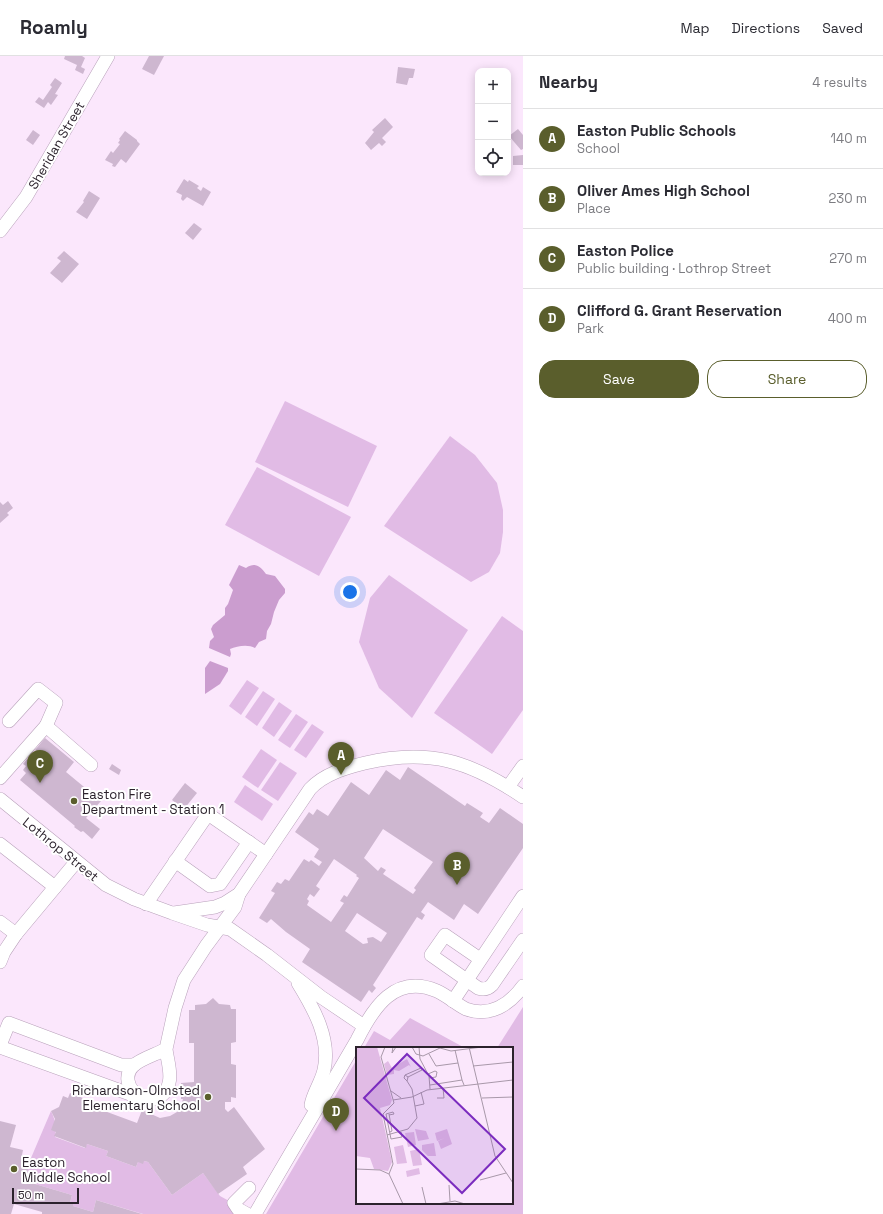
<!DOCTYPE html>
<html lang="en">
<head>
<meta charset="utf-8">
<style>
	:root { --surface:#fff; --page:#f7f7f7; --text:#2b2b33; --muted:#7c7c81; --line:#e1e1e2; --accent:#5a5e2c }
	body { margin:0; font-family:"Space Grotesk",sans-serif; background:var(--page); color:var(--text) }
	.controls { position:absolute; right:12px; top:12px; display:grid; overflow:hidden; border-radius:8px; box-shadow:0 2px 10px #0003 }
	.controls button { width:36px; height:36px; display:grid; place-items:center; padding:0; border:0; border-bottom:1px solid var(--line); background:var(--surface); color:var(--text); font:20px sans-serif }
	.scale { position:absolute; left:12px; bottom:10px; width:67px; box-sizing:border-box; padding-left:4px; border:2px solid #2b222c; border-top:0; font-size:11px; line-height:14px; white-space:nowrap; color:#2b222c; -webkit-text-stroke:3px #fff; paint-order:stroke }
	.you { position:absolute; left:350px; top:536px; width:14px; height:14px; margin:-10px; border:3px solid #fff; border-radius:50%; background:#1a73e8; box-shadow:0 0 0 6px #1a73e833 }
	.badge { display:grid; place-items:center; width:26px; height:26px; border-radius:50%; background:var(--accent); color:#fff; font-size:13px; font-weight:700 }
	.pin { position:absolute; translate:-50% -33px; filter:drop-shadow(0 1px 2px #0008) }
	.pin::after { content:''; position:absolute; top:21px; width:14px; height:12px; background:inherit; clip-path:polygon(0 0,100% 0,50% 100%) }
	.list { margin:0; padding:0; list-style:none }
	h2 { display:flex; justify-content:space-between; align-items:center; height:52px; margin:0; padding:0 16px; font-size:17px }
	h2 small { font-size:13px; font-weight:400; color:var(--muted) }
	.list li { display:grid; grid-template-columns:26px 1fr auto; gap:12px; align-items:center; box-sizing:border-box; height:60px; padding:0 16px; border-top:1px solid var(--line) }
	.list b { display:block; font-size:15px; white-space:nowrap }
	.list p { margin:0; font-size:13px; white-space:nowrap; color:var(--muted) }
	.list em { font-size:13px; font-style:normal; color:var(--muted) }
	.actions { display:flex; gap:8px; padding:12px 16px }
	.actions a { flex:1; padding:9px 0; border:1px solid var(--accent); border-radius:16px; text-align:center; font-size:14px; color:var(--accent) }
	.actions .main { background:var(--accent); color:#fff }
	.icon { flex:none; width:22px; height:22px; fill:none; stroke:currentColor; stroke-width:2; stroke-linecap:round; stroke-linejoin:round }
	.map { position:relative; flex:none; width:523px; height:1158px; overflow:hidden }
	header { display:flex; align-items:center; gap:24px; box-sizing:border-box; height:56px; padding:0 20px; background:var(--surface); border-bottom:1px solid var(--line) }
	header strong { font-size:19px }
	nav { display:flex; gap:22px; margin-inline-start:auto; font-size:14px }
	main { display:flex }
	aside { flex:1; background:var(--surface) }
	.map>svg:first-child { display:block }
	.green { fill:#e1bbe5 }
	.water { fill:#cb9dcf }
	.building { fill:#ceb7d0; fill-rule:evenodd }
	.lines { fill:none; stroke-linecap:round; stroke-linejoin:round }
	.minor-casing { stroke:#b8a1ba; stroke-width:14 }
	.minor { stroke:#fff; stroke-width:13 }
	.poi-dot { fill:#5a5e2c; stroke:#fff; stroke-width:1.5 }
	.labels { text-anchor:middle; stroke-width:4; stroke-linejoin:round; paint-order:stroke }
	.street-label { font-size:13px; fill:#2b222c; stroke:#fff }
	.poi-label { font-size:13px; fill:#2b222c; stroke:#fff; text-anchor:start }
	.inset-road { fill:none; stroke:#a898a9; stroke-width:1 }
	.view { fill:#7b2cbf; fill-opacity:0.15; stroke:#7b2cbf; stroke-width:2 }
	.inset-edge { fill:none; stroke:#2b222c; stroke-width:2 }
</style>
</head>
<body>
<header>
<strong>Roamly</strong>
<nav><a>Map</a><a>Directions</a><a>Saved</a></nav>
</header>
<main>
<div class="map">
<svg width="523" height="1158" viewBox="0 0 523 1158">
	<rect width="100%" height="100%" fill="#fbe7fc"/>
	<g class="green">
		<polygon points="285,345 377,390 348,451 255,406"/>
		<polygon points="450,380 475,399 497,427 503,454 503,476 500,497 489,516 471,526 384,470"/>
		<polygon points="257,411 351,461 319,520 225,469"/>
		<polygon points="389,519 468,574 412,662 379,632 359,586 370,542"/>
		<polygon points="502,560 523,575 523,654 492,698 434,657"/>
		<polygon points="247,624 259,632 241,659 229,650"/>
		<polygon points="263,635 275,643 257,670 245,661"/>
		<polygon points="279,646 292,655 274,681 262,672"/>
		<polygon points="296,658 308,666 290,692 278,684"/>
		<polygon points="312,668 324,676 306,702 294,694"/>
		<polygon points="261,693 277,704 258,732 242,721"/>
		<polygon points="280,706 297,717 278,745 261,734"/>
		<polygon points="245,729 273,748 262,765 234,746"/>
		<polygon points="523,951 523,1158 266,1158 357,1003 357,1147 512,1147 512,992 497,992"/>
		<polygon points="410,962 465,992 364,992 374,975 390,984"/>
		<path d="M51,1055C55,1063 57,1072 55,1081L85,1092L87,1088L108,1095L106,1100L136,1111L138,1106L144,1105L148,1106L172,1139L203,1117L220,1140L242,1152L239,1158H143L96,1144L93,1156L73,1150V1148L70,1147L72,1139L25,1125L31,1102Z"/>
	</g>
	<g class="water">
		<path d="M239,509L246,512C255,506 260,510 266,518L275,520L285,533V537L279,544L274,556L271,568L267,575L266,583L259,586L255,592C248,588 237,590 230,593L231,598L230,601L209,592L210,585L214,581L211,573L213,569L225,559V552L228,548L233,534L229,529Z"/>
		<polygon points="210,605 228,612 228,615 220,628 205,638 205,612"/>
	</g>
	<g class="building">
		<polygon points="65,0 82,0 85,2 81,11 85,13 83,18 75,14 77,9 64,3"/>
		<polygon points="149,0 164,0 154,19 142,13"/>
		<polygon points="398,11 415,13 413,22 409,22 407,29 396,27"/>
		<polygon points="55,22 62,27 55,38 58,39 51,49 48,46 44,52 35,46 39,41 43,44 52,31 50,29"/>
		<polygon points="385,62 393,71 382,82 386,86 382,90 379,87 371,94 365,87 374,76 372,74"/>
		<polygon points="518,73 523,79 523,93 521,94 509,80"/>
		<polygon points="33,74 40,79 33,89 26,84"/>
		<polygon points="125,75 137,84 137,85 140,88 126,107 121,103 115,111 112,110 113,108 105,104 111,95 113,97 120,88 118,87 120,84 119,83"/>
		<polygon points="523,99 523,109 513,109 513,100"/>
		<polygon points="184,123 188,126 189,124 199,130 197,132 201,135 203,131 211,136 203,150 187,141 183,145 181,143 182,139 176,136"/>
		<polygon points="89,135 100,142 87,163 76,156 84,146 83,145"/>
		<polygon points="194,167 202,173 193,184 185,177"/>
		<polygon points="64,195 79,208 62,227 50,217 61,205 57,202"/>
		<polygon points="8,445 13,452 7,457 9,459 0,467 0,446 3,449"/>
		<polygon points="45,682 74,706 66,716 101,745 86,762 100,773 92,783 83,775 81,776 74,771 75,770 20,724 26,717 23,714 26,710 23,708 27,703 29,706 38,696 35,694"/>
		<polygon points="112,708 121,714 119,719 109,713"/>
		<path d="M408,711L465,750L467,747L483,757L480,761L489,767L500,752L523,768V792L478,858L464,848L454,864L428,846L421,856L425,859L422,864L417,861L373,929L376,932L372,937L369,934L361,946L302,906L310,893L286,876L271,863L267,867L259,862L275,837L271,835L277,826L281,828L285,823L289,825L304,803L309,806L311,804L319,810L322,806L314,801L319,793L295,776L309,756L313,759L317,753L328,760L351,726L369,739L386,714L400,724ZM383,773L433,806L414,832L416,834L413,838L383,818L386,814L381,811L378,815L364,802ZM334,803L357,819L356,820L359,822L347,841L344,839L340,845L344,847L331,866L307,849L309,845L307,843L310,838L314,841L320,833L316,830ZM357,857L387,877L381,886L373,881L367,882L368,887L363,888L345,875Z"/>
		<polygon points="185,727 197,737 184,753 172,744"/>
		<polygon points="213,942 219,948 230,949 231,953 236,953 236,986 231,987 231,1008 236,1009 236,1042 231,1041 231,1046 225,1046 225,1053 228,1056 234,1051 265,1093 243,1111 247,1118 218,1138 203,1117 172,1139 148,1106 144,1105 143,1108 138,1106 136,1111 106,1100 108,1095 87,1088 86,1092 54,1080 56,1076 51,1074 55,1063 51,1055 59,1051 63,1040 68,1042 70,1037 101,1049 99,1053 137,1067 142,1054 160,1062 170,1060 177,1056 182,1046 183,1043 181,1043 181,1027 194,1026 194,987 189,987 189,954 195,954 195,949 206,948"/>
		<polygon points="0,1065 16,1069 10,1091 23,1094 22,1099 31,1102 25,1125 72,1139 70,1147 73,1148 73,1150 93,1156 96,1144 142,1158 42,1158 42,1156 14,1148 11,1158 0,1158"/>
	</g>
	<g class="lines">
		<defs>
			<g id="minor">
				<polyline points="0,175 26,141 108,0"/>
				<polyline points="9,665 38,633 56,647 46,670"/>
				<polyline points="0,722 46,670 91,709"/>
				<polyline points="508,731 523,710"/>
				<polyline points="0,743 106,829 134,843 172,857 207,869 230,873 267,899 321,941 364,970"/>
				<polyline points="0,788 55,831"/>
				<polyline points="175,805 210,830 220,828 249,786"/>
				<polyline points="146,848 208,758 266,798"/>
				<path d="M174,857L215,851L225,847L239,838L310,733C324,718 345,712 365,707C429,692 470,705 523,741"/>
				<polyline points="0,866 16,878"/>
				<path d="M480,903L445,879L431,899L478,932C484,934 488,933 492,929L523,884"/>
				<polyline points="0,906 4,896 16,878 76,806"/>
				<path d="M298,927C314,953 331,983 324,1014C321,1027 313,1037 311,1049"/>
				<polyline points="453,945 523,840"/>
				<polyline points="0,989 9,967 121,1009 134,1009"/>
				<polyline points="0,991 138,1041"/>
				<path d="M166,993C167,1003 172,1017 169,1027C168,1032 165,1037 161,1040C141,1053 117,1026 133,1010C140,1003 157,998 166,993L175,952L184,924L206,890L235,851L239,838"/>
				<polyline points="247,1158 238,1153 234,1147 249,1132"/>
				<path d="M255,1158L357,984C373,952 395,917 437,935C448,940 456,948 466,953C490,962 510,948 523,930"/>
			</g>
		</defs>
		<use href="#minor" class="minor-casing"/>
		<use href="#minor" class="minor"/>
	</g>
	<g class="poi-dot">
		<circle cx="74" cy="745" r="4"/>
		<circle cx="208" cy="1041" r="4"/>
		<circle cx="14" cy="1113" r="4"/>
	</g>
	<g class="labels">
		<g class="street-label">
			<text transform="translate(56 89) rotate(-60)" y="5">Sheridan Street</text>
			<text transform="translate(61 793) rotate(39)" y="5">Lothrop Street</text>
		</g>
		<g class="poi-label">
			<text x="82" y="743">Easton Fire<tspan x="82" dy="15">Department - Station 1</tspan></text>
			<text x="200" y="1039" text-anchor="end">Richardson-Olmsted<tspan x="200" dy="15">Elementary School</tspan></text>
			<text x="22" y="1111">Easton<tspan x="22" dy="15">Middle School</tspan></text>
		</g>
	</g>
	<g transform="translate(356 991)">
		<rect width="157" height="157" fill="#fbe7fc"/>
		<path d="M0,0H21L36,53L34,58L24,61L36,115L32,124L18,122L14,111L0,109ZM51,12L55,20L53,18L43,24L38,23V27L31,28L28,17L32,14L36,21ZM59,82L70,84L73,92L62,94ZM91,82L96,97L85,102L82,94L89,91L81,94L79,86ZM58,85L60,98L52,100L49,86ZM78,96L80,109H72L66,103V98ZM47,98L51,116L41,117L38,100ZM63,102L66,118L57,119L54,104ZM63,121L64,127L51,130L50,124Z" fill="#e1bbe5"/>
		<path class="inset-road" d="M29,0L25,10L38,56L27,67L37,117L33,127M37,0L36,6L40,0M56,0L60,7L67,9L84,1L95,4L126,0M63,0L64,12L73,29L74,42M113,0L139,109L157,136M99,3L106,33M73,7L80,19L102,16M117,19L157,15M72,27L79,24L81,25L80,30L73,31M49,28L65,21L66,23L52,30M74,38L106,33L108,38M35,44L45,51M81,51H88L87,41M126,51L157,50M37,53L56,50L71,43L157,33M59,59L68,57L65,45M33,67L36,84L34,85M33,68L38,67L37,65L30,67L35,92L46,90L45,85M31,88L52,82L61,71L56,42L51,34L52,30L49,28L48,31L51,34M0,122L24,123L33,127L47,157M124,133L150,126M93,138L94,154M66,140L70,157M81,157L99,154L109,157"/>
		<path class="view" d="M51,7L149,102L106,146L8,51Z"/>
		<rect width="157" height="157" class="inset-edge"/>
	</g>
</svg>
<div class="controls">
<button>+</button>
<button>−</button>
<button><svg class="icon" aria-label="locate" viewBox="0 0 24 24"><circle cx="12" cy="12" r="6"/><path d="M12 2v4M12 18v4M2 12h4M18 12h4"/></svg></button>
</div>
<div class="scale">50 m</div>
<div class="you"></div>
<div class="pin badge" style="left:341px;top:719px">A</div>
<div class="pin badge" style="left:457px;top:829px">B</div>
<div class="pin badge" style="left:40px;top:727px">C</div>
<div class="pin badge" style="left:336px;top:1075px">D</div>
</div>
<aside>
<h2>Nearby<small>4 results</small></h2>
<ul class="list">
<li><span class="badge">A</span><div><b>Easton Public Schools</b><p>School</p></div><em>140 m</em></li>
<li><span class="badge">B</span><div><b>Oliver Ames High School</b><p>Place</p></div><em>230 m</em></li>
<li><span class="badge">C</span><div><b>Easton Police</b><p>Public building · Lothrop Street</p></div><em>270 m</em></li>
<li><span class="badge">D</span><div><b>Clifford G. Grant Reservation</b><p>Park</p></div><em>400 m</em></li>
</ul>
<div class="actions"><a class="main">Save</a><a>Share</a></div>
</aside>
</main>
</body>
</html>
